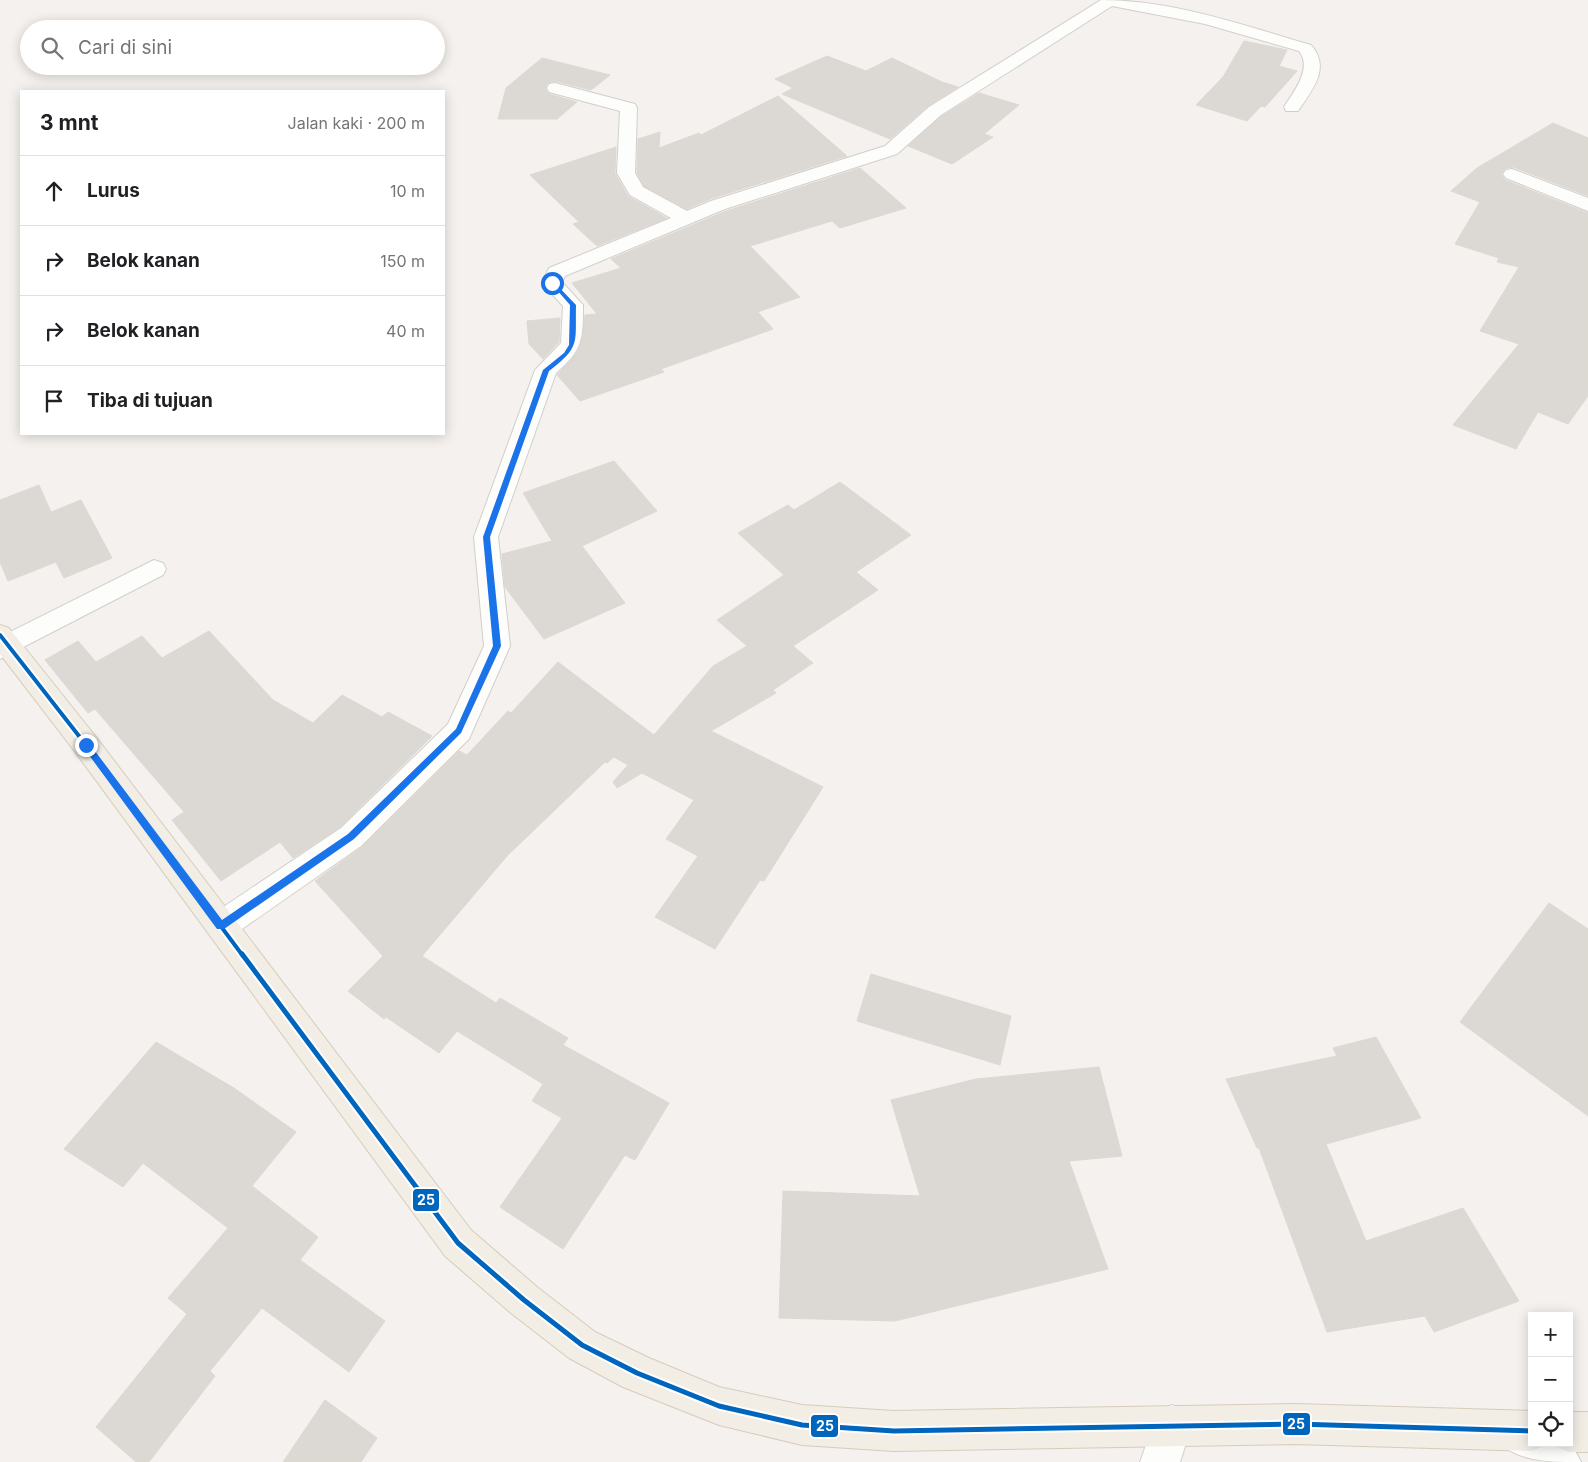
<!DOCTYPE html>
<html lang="id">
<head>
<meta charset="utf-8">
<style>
	:root { --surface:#fff; --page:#f2f2f2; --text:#202124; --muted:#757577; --line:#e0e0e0 }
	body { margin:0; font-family:Inter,sans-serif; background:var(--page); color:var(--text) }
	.controls { position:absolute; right:15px; bottom:15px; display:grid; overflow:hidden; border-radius:0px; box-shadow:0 2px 12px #0003 }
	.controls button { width:45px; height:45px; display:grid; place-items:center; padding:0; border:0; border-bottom:1px solid var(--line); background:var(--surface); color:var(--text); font:25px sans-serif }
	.stop { position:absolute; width:15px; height:15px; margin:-11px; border:4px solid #1a73e8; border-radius:50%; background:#fff }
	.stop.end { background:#1a73e8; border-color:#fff; box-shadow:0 1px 5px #0008 }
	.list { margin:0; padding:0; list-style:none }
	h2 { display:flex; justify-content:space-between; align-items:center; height:65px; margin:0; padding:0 20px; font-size:21px }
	h2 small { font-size:16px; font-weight:400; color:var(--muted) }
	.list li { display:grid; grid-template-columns:32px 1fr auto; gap:15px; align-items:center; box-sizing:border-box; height:70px; padding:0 20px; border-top:1px solid var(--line) }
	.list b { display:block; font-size:19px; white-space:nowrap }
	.list em { font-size:16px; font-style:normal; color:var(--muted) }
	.icon { flex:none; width:28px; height:28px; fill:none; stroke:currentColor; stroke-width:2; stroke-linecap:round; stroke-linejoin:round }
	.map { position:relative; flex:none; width:1588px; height:1462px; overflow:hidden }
	.search { position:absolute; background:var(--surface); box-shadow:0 2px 12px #0003; left:20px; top:20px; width:425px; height:55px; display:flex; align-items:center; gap:12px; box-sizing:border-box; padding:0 18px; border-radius:28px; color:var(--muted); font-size:19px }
	.panel { position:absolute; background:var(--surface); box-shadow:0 2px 12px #0003; left:20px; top:90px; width:425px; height:345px; border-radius:0px }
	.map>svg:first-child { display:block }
	.building { fill:#dcd9d4; stroke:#ddd8d3 }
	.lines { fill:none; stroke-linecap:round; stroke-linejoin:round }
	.minor-casing { stroke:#d2cfcb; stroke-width:2 }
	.primary-casing { stroke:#d7ccba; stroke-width:2 }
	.minor { fill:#fdfdfc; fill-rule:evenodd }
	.primary { fill:#f2eee6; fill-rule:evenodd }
	.bus-1-far1-casing { stroke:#fff; stroke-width:8 }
	.bus-1-casing { stroke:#fff; stroke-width:9 }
	.bus-1-far1 { stroke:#0065bd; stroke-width:4 }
	.bus-1 { stroke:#0065bd; stroke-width:5 }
	.route { fill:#1a73e8 }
	.line-badge { stroke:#fff; stroke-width:2 }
	.badge-label { font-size:14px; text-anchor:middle; font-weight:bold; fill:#fff }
</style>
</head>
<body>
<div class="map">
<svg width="1588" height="1462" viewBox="0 0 1588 1462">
	<rect width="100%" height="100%" fill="#f4f1ee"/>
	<g class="building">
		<polygon points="1244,41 1287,50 1279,66 1297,71 1265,107 1261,106 1247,121 1196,105 1223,77"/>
		<polygon points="827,56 866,71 892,58 942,82 958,87 928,106 890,139 782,94 793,88 775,79"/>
		<polygon points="542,58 610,75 591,90 555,81 547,83 545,89 549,94 577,102 557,119 498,119 506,88"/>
		<polygon points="979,93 1019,105 984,134 993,137 952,164 908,146 942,116"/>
		<polygon points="778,96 847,156 710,199 687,209 644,186 637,173 638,139 660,132 659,148 699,133 701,135"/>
		<polygon points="1553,123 1588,138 1588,196 1513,167 1506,168 1501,174 1505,180 1588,213 1588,396 1568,424 1538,412 1516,449 1453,425 1519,344 1480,331 1519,267 1497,262 1499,258 1455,244 1480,202 1451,191 1477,168"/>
		<polygon points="616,147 615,173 628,196 667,218 597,246 573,224 579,222 530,175"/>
		<polygon points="860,168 906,208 840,228 832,221 750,246 800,297 758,312 773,329 661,369 664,372 580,401 557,375 578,351 583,336 585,315 597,314 572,283 621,268 611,259 726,211"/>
		<polygon points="560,318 559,342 543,359 529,344 527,321"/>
		<polygon points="614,461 657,511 582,546 625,603 544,639 505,587 502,554 552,541 523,493"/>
		<polygon points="840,482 911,535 856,572 878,590 793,646 813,663 773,690 776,693 711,731 823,787 764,881 760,880 715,949 655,917 698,856 666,839 694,800 642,773 617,788 613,782 628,765 614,757 607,763 605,762 507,856 422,956 496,1003 500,998 568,1038 563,1045 669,1103 635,1160 625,1155 563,1249 500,1207 562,1118 532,1101 543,1084 457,1031 439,1053 386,1017 384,1019 348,991 383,956 315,881 362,847 459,751 467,755 508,711 511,713 558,662 654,735 713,666 747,646 717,620 784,575 738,533 788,505 794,510"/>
		<polygon points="39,485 51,512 81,500 112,558 64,578 56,562 8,581 0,562 0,500"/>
		<polygon points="209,631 273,700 313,723 342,695 382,717 388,712 432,736 340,827 293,858 280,842 221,881 172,820 184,812 95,709 88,713 45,660 78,641 96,662 142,636 162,658"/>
		<polygon points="1549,903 1588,929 1588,1116 1460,1022"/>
		<polygon points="871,974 1011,1016 1000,1065 857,1021"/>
		<polygon points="1376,1037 1421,1118 1326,1144 1366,1241 1463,1208 1519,1301 1434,1332 1425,1316 1327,1332 1259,1148 1257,1148 1226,1079 1337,1056 1333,1048"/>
		<polygon points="156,1042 234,1088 296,1132 252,1186 318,1237 300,1260 385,1321 349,1372 262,1308 210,1371 215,1376 149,1462 136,1462 96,1427 187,1314 168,1298 228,1228 143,1163 123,1187 64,1149"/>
		<polygon points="1099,1067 1122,1156 1069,1161 1108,1269 895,1321 779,1318 783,1191 920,1196 891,1100 976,1079"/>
		<polygon points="325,1400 377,1438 361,1462 283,1462"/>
	</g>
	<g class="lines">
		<defs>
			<g id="minor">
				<path d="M1101,0C1172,0 1243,25 1311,45C1331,68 1313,89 1298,111H1286L1284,107C1293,93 1313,68 1299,51L1205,24L1112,6L941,115L897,154L725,209L565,276L562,282L583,305C583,339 583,350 556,373L498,537L510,646L469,739L361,846L232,936L221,940L210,936L206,926L210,916L341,828L448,724L484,646L474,537L535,370L561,343L563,306L542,283L549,268L671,218L630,195L617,173L620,111L549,92L547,88L549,84L555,83L635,104L637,108L635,173L643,187L687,211L711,201L885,146L929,107Z"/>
				<polygon points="1512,169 1588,198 1588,211 1506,178 1503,174 1506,170"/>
				<polygon points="154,560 163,563 166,569 163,575 0,659 0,637"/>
				<polygon points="1172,1405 1186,1411 1192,1425 1180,1462 1140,1462 1158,1411"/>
				<path d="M1510,1410L1532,1421V1443C1557,1443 1570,1436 1581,1462C1546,1462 1507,1462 1490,1430L1496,1416Z"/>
			</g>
			<g id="primary">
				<polygon points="0,625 9,628 96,737 471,1230 537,1287 595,1332 649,1358 719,1387 802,1405 894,1411 1295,1404 1532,1411 1532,1443 1547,1443 1546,1445 1532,1451 1295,1444 894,1451 802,1445 719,1425 623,1387 569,1358 511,1313 445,1256 76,753 0,654"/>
				<polygon points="1569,1412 1588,1412 1588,1452 1569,1452 1555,1446 1554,1443 1569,1443"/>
			</g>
		</defs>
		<use href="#minor" class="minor-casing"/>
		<use href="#primary" class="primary-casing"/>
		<use href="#minor" class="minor"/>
		<use href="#primary" class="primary"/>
		<defs>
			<polyline id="bus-1-far1" points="0,635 86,745 243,956"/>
			<polyline id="bus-1" points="242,954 458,1243 524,1300 582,1345 637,1373 719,1406 802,1425 894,1431 1295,1424 1532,1431"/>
		</defs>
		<use href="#bus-1-far1" class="bus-1-far1-casing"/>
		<use href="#bus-1" class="bus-1-casing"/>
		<use href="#bus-1-far1" class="bus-1-far1"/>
		<use href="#bus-1" class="bus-1"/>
	</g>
	<path class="route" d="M550,282H554L576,305C575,344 581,346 549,371L490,537L501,646L461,733L354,839L224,929H217L83,747V743H89L222,920L348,834L456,729L493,646L483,537L543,370L564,353L569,345L570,305Z"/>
	<g class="line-badge">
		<rect x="412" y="1188" width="28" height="24" rx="5" fill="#0065bd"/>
		<rect x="1282" y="1412" width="29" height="24" rx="5" fill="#0065bd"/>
		<rect x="810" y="1414" width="29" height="24" rx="5" fill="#0065bd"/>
	</g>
	<g class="badge-label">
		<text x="426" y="1205">25</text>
		<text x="1296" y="1429">25</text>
		<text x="825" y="1431">25</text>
	</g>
</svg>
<div class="controls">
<button>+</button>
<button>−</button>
<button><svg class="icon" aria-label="locate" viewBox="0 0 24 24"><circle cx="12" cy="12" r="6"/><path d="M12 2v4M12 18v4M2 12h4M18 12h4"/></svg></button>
</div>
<div class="stop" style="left:552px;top:283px"></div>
<div class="stop end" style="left:86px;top:745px"></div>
<div class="search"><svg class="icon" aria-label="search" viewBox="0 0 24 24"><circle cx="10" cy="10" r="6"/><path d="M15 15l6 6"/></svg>Cari di sini</div>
<section class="panel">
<h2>3 mnt<small>Jalan kaki · 200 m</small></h2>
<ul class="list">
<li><svg class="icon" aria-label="ahead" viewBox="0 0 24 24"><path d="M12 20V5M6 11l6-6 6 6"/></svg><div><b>Lurus</b></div><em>10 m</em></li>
<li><svg class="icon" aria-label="right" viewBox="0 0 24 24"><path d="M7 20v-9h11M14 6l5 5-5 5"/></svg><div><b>Belok kanan</b></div><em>150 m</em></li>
<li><svg class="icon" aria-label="right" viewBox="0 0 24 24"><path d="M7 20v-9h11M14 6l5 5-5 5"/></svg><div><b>Belok kanan</b></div><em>40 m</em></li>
<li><svg class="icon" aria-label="arrive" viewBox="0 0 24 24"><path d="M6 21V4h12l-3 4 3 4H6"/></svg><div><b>Tiba di tujuan</b></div></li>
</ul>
</section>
</div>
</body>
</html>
